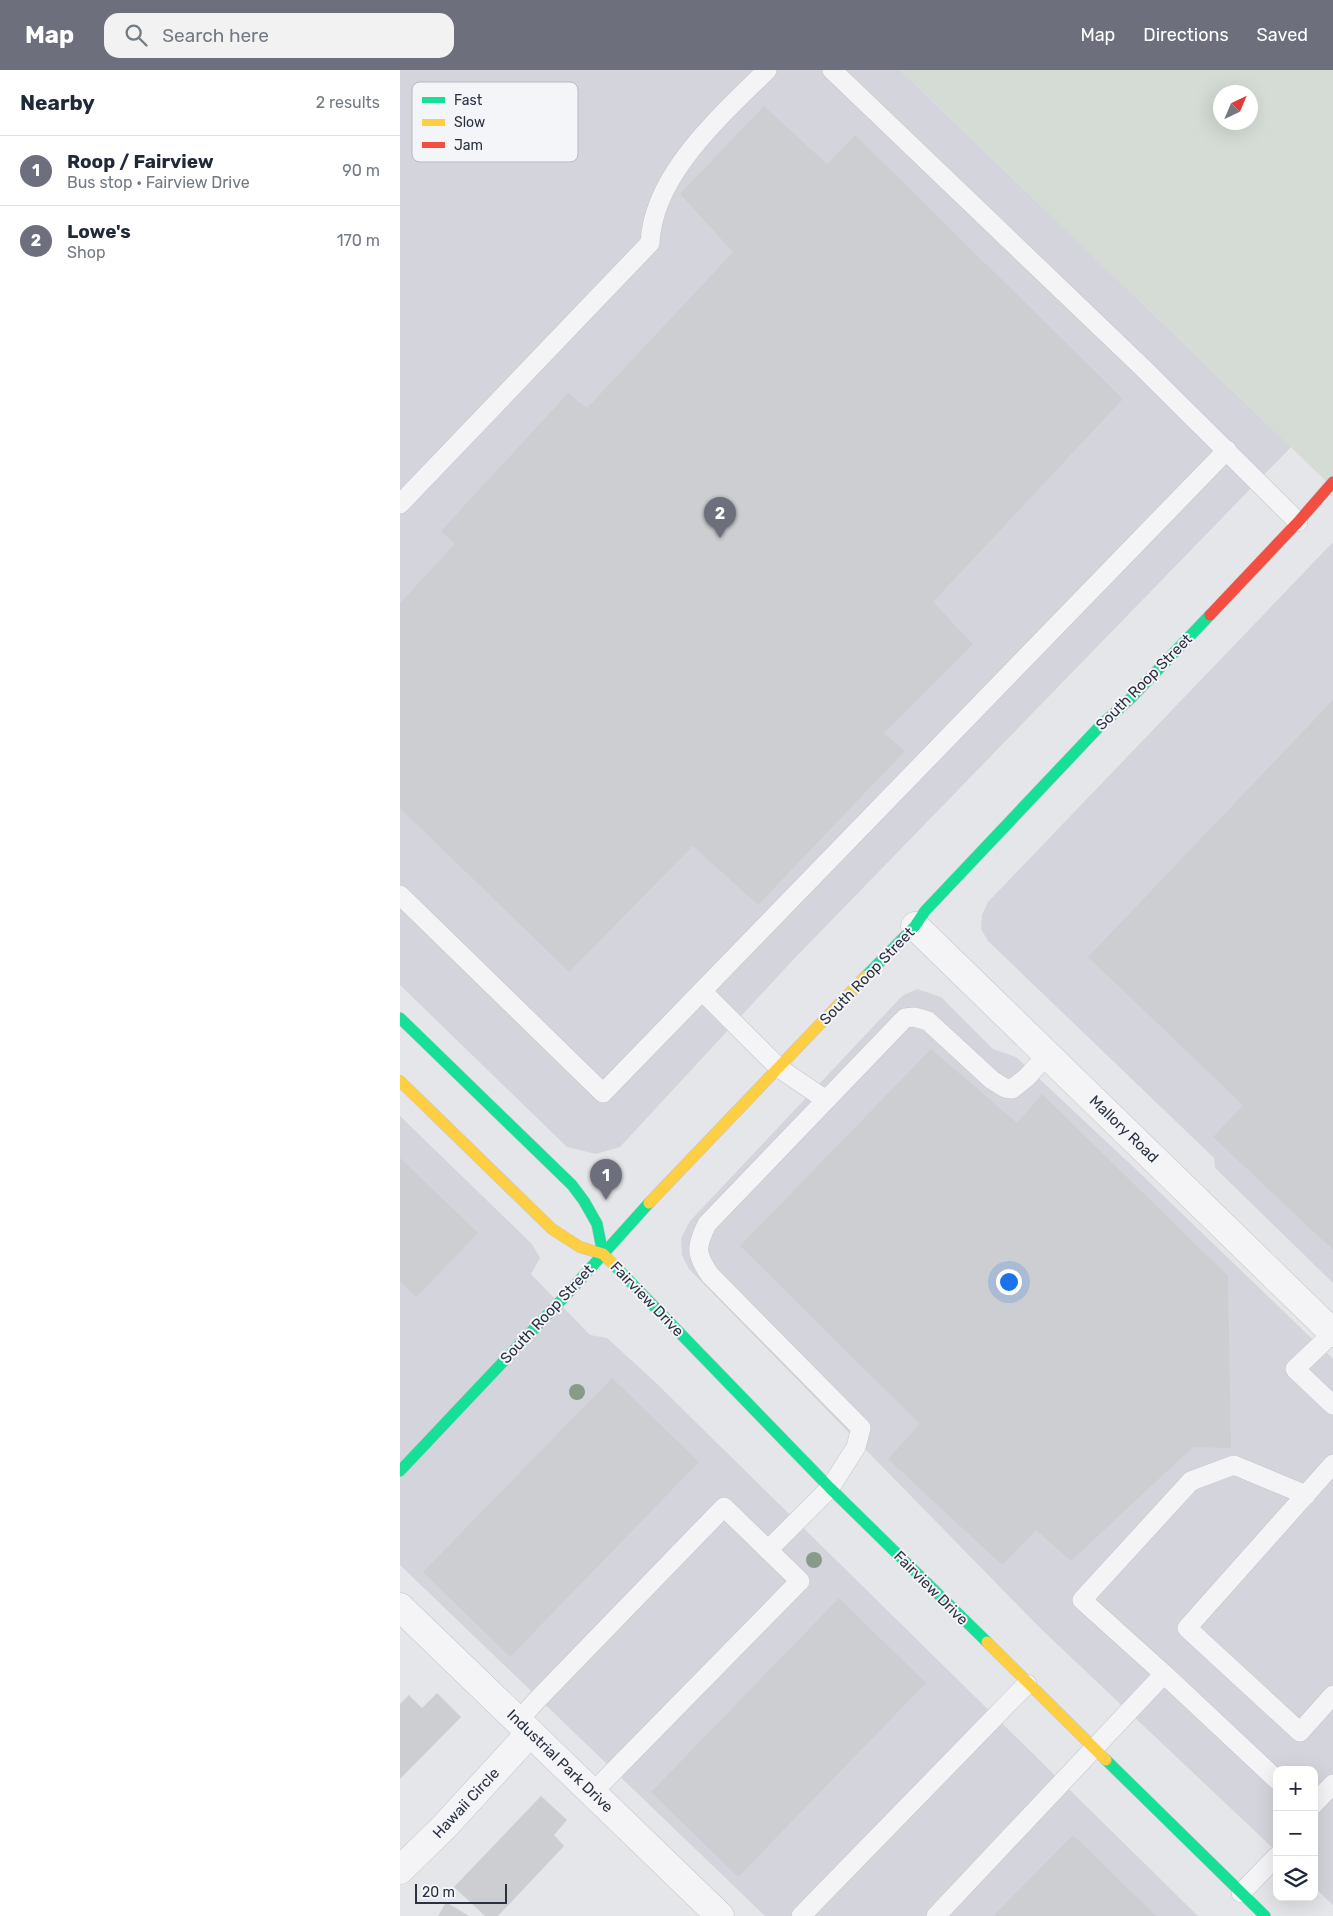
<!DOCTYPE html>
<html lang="en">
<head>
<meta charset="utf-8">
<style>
	:root { --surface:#fff; --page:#f2f2f3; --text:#1f2937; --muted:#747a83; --line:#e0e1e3; --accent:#6d707c }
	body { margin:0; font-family:Rubik,sans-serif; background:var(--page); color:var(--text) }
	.controls { position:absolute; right:15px; bottom:15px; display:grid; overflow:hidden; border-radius:10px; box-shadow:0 5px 20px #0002 }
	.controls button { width:45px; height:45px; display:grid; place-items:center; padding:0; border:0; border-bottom:1px solid var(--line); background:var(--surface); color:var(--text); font:25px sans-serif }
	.compass { position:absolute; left:813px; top:15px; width:45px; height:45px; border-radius:50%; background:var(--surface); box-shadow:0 5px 20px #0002; rotate:44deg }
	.scale { position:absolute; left:15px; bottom:12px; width:92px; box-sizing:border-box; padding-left:5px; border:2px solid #2c3142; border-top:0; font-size:14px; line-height:18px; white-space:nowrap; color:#2c3142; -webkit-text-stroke:4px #f3f5f8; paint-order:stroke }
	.you { position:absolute; left:608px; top:1211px; width:18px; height:18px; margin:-12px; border:4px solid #fff; border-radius:50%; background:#1a73e8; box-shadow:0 0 0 8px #1a73e833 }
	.badge { display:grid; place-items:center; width:32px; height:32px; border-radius:50%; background:var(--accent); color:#fff; font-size:16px; font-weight:700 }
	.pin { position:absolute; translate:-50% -41px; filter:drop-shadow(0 1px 2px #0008) }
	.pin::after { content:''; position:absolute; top:26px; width:18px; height:15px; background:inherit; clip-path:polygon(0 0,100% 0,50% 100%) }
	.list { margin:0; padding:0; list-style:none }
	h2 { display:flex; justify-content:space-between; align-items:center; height:65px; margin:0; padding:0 20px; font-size:21px }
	h2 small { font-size:16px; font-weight:400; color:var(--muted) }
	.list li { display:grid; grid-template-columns:32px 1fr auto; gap:15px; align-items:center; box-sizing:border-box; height:70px; padding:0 20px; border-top:1px solid var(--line) }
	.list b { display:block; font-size:19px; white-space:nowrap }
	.list p { margin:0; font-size:16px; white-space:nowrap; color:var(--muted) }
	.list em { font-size:16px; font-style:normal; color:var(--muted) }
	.icon { flex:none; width:28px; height:28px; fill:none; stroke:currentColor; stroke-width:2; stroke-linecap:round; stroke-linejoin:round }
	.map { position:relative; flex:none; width:933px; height:1846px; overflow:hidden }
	header { display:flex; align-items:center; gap:30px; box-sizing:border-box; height:70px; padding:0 25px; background:var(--accent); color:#fff }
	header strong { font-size:24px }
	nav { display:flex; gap:28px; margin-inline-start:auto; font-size:18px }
	.search { width:350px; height:45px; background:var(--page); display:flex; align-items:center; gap:12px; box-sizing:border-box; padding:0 18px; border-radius:15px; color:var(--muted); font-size:19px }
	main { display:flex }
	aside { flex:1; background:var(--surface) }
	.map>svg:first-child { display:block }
	.built { fill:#d4d5dc }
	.green { fill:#d4dcd5; fill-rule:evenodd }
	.building { fill:#cdced1 }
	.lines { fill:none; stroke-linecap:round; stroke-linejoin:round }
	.lane-casing { stroke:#c3c4c7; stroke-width:20 }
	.street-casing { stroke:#c3c4c7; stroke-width:29 }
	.fast-casing { stroke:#c3c4c7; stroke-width:12 }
	.slow-casing { stroke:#c3c4c7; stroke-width:12 }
	.jam-casing { stroke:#c3c4c7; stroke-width:12 }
	.lane { stroke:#f4f4f6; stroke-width:19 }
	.street { stroke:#f4f4f6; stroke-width:28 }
	.fast { stroke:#16e098; stroke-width:11 }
	.slow { stroke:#ffcf43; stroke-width:11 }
	.jam { stroke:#f24e42; stroke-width:11 }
	.tree { fill:#889b89 }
	.labels { text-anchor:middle; stroke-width:4; stroke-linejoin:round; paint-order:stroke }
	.street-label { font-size:15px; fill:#2c3142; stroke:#f3f5f8 }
	.key { fill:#f3f5f8; stroke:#b7bac1; stroke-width:1 }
	.key-label { font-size:14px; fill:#2c3142 }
</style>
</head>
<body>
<header>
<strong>Map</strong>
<div class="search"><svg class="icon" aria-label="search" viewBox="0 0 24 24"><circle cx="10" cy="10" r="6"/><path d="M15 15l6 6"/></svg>Search here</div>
<nav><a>Map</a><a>Directions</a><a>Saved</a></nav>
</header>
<main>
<aside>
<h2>Nearby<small>2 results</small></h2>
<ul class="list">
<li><span class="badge">1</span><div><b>Roop / Fairview</b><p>Bus stop · Fairview Drive</p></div><em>90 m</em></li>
<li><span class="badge">2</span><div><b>Lowe's</b><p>Shop</p></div><em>170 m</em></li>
</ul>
</aside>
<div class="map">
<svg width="933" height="1846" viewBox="0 0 933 1846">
	<rect width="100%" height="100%" fill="#e5e6e9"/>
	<g class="built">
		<polygon points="0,0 500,0 891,377 393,890 220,1077 196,1084 167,1077 0,915"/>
		<polygon points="933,472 933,1213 815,1098 814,1088 588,871 581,859 582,845 588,832"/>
		<polygon points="517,919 541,927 593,979 616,987 743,1106 933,1289 933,1835 914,1817 914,1700 877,1700 877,1782 641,1559 289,1199 282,1185 281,1168 290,1151 502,926"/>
		<polygon points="0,1046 132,1174 140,1188 131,1204 190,1265 207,1268 253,1310 798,1846 365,1846 0,1495"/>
	</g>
	<path class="green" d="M500,0H933V412L930,415ZM821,22H851V52H821Z"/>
	<g class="building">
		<polygon points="364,36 427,94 455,65 723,329 533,532 573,574 484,663 505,681 358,835 293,776 169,902 0,738 0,533 55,474 41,461 168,323 187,338 333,182 280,124"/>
		<polygon points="933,630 933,1180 813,1067 843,1035 688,887"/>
		<polygon points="531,979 617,1053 642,1024 828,1206 831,1378 793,1377 671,1491 636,1460 602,1495 488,1389 520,1354 340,1176"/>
		<polygon points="0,1088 78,1163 16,1227 0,1211"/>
		<polygon points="212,1308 299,1392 110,1587 23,1502"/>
		<polygon points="439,1528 526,1613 338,1807 251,1722"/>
		<polygon points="37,1623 61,1647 0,1709 0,1634 9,1625 22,1638"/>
		<polygon points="141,1726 167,1750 154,1765 164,1776 98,1846 85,1846 54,1817"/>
		<polygon points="673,1765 756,1846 593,1846"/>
		<polygon points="46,1832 69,1846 38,1846"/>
	</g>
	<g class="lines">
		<defs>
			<g id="lane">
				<polyline points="432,0 743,298 898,452"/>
				<path d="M0,434L250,173C253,104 321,46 367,0"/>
				<polyline points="0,825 203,1023 827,380"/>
				<polyline points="302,921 379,998 426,1030"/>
				<polyline points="933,1263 895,1299 933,1335"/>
				<polyline points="933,1394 787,1558 900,1662 933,1625"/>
				<path d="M368,1480L430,1418L456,1377L461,1358L310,1205C295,1184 296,1176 307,1154L505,948L514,947L528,951L592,1010L605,1018L612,1019L627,1007L647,985"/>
				<polyline points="764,1604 682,1530 791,1411 834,1395 906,1425"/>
				<polyline points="118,1651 137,1630 324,1437 400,1511 193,1722"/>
				<polyline points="914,1734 933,1714"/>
				<polyline points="841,1823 877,1786"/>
				<polyline points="401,1846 627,1614"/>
				<polyline points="536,1846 764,1604 877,1710"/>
			</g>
			<g id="street">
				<polyline points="515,856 933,1263"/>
				<polyline points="0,1537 320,1846"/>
				<polyline points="0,1800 45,1756 130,1663"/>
			</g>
			<g id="fast">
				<polyline points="466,906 515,856 525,841 700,656 731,628 810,545"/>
				<polyline points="0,948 172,1115 184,1131 197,1154 203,1184"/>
				<polyline points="213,1194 430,1418 587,1572"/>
				<polyline points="0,1401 169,1222 249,1133"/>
				<polyline points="706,1690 865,1846"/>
			</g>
			<g id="slow">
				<polyline points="0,1011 152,1159 180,1177 203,1184 213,1194"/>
				<polyline points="249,1133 466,906"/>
				<polyline points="587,1572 706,1690"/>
			</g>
			<polyline id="jam" points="810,545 898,452 933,412"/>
		</defs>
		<use href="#lane" class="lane-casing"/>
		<use href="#street" class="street-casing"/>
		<use href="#fast" class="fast-casing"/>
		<use href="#slow" class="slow-casing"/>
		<use href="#jam" class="jam-casing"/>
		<use href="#lane" class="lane"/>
		<use href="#street" class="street"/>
		<use href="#fast" class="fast"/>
		<use href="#slow" class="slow"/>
		<use href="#jam" class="jam"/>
	</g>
	<g class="tree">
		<circle cx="177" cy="1322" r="8"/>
		<circle cx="414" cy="1490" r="8"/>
	</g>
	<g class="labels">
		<g class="street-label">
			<text transform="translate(744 612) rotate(-45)" y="5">South Roop Street</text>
			<text transform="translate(467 906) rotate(-46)" y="5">South Roop Street</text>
			<text transform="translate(724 1059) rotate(44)" y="5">Mallory Road</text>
			<text transform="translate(247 1229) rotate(46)" y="5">Fairview Drive</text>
			<text transform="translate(147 1244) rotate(-47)" y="5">South Roop Street</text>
			<text transform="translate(531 1518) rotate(45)" y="5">Fairview Drive</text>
			<text transform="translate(160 1691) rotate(44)" y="5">Industrial Park Drive</text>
			<text transform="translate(66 1733) rotate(-47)" y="5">Hawaii Circle</text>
		</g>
	</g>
	<rect x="12" y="12" width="166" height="80" rx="8" class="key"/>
	<rect x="22" y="27" width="23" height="6" fill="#16e098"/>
	<rect x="22" y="49" width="23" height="7" fill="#ffcf43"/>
	<rect x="22" y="72" width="23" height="6" fill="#f24e42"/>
	<g class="key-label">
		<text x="54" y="35">Fast</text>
		<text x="54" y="57">Slow</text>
		<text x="54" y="80">Jam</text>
	</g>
</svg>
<div class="controls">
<button>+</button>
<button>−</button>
<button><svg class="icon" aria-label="layers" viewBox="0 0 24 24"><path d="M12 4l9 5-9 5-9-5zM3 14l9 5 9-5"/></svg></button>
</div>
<svg class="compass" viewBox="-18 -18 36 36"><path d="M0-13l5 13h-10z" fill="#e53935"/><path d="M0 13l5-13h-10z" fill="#747a83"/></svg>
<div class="scale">20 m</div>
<div class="you"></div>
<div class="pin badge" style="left:206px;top:1130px">1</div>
<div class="pin badge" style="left:320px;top:468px">2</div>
</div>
</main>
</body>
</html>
